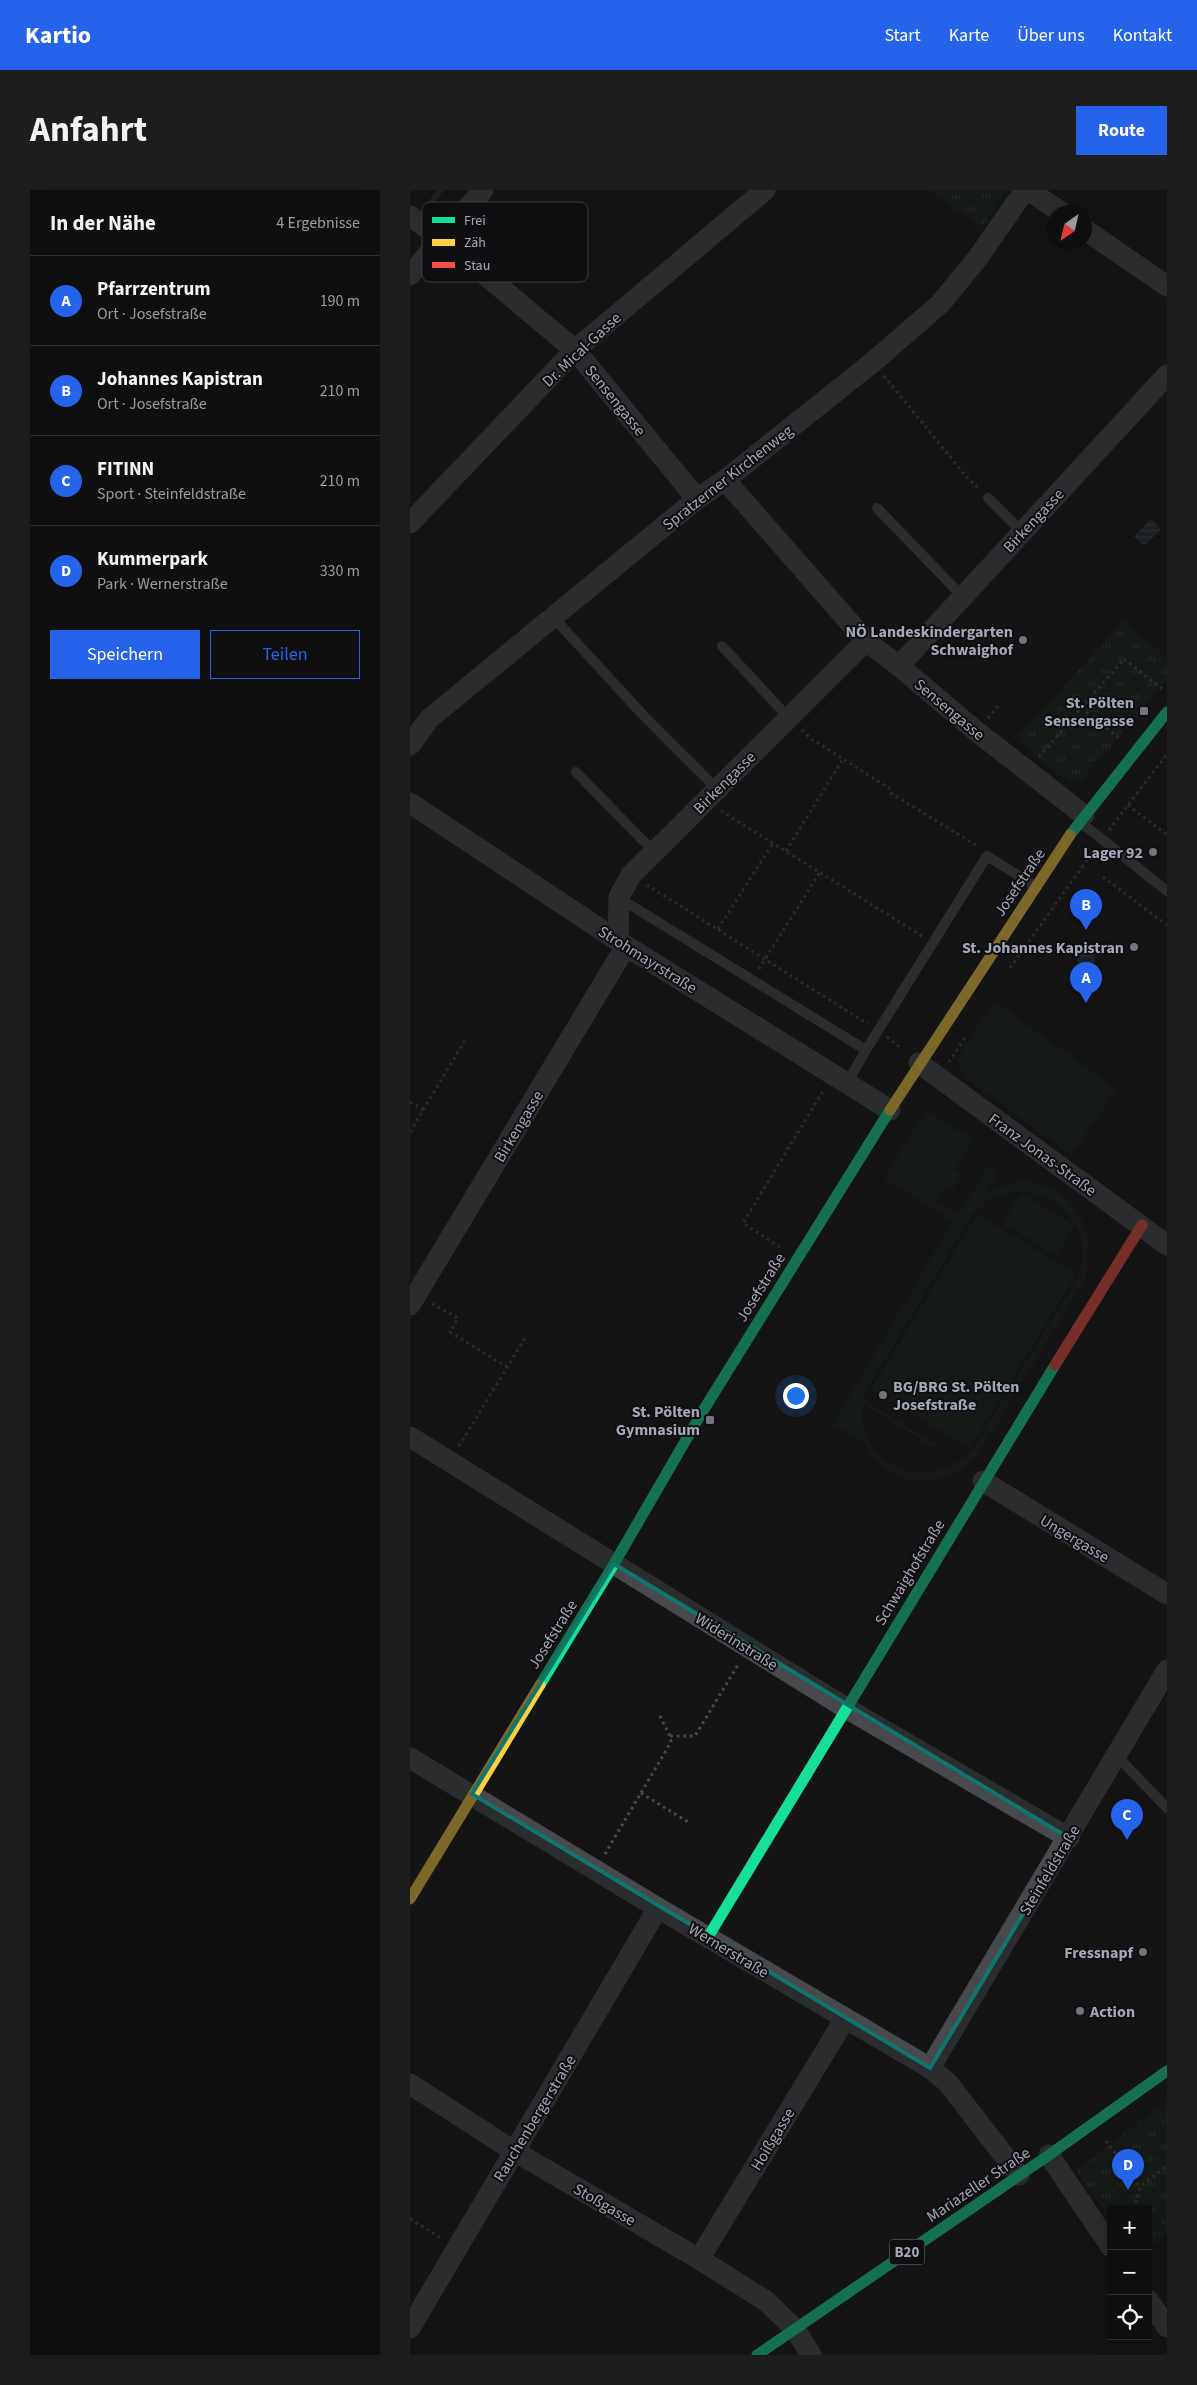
<!DOCTYPE html>
<html lang="de">
<head>
<meta charset="utf-8">
<style>
	:root { --surface:#0f0f0f; --page:#1d1d1d; --text:#f1f3f6; --muted:#9b9c9e; --line:#2f2f2f; --accent:#2563eb }
	body { margin:0; font-family:"Source Sans 3",sans-serif; background:var(--page); color:var(--text) }
	.controls { position:absolute; right:15px; bottom:15px; display:grid; overflow:hidden; border-radius:0px; box-shadow:0 5px 20px #0002 }
	.controls button { width:45px; height:45px; display:grid; place-items:center; padding:0; border:0; border-bottom:1px solid var(--line); background:var(--surface); color:var(--text); font:25px sans-serif }
	.compass { position:absolute; left:637px; top:15px; width:45px; height:45px; border-radius:50%; background:var(--surface); box-shadow:0 5px 20px #0002; rotate:214deg }
	.you { position:absolute; left:385px; top:1205px; width:18px; height:18px; margin:-12px; border:4px solid #fff; border-radius:50%; background:#1a73e8; box-shadow:0 0 0 8px #1a73e833 }
	.badge { display:grid; place-items:center; width:32px; height:32px; border-radius:50%; background:var(--accent); color:#fff; font-size:16px; font-weight:700 }
	.pin { position:absolute; translate:-50% -41px; filter:drop-shadow(0 1px 2px #0008) }
	.pin::after { content:''; position:absolute; top:26px; width:18px; height:15px; background:inherit; clip-path:polygon(0 0,100% 0,50% 100%) }
	.list { margin:0; padding:0; list-style:none }
	h2 { display:flex; justify-content:space-between; align-items:center; height:65px; margin:0; padding:0 20px; font-size:21px }
	h2 small { font-size:16px; font-weight:400; color:var(--muted) }
	.list li { display:grid; grid-template-columns:32px 1fr auto; gap:15px; align-items:center; box-sizing:border-box; height:90px; padding:0 20px; border-top:1px solid var(--line) }
	.list b { display:block; font-size:19px; white-space:nowrap }
	.list p { margin:0; font-size:16px; white-space:nowrap; color:var(--muted) }
	.list em { font-size:16px; font-style:normal; color:var(--muted) }
	.actions { display:flex; gap:10px; padding:15px 20px }
	.actions a { flex:1; padding:11px 0; border:1px solid var(--accent); border-radius:0px; text-align:center; font-size:18px; color:var(--accent) }
	.actions .main { background:var(--accent); color:#fff }
	.icon { flex:none; width:28px; height:28px; fill:none; stroke:currentColor; stroke-width:2; stroke-linecap:round; stroke-linejoin:round }
	.map { position:relative; flex:none; width:757px; height:2165px; overflow:hidden; border-radius:0px }
	header { display:flex; align-items:center; gap:30px; box-sizing:border-box; height:70px; padding:0 25px; background:var(--accent); color:#fff }
	header strong { font-size:24px }
	nav { display:flex; gap:28px; margin-inline-start:auto; font-size:18px }
	.intro { display:flex; align-items:center; justify-content:space-between; box-sizing:border-box; height:120px; padding:0 30px }
	h1 { margin:0; font-size:35px }
	.button { padding:12px 22px; border-radius:0px; background:var(--accent); color:#fff; font-size:18px; font-weight:700 }
	main { display:flex; gap:30px; padding:0 30px }
	aside { flex:1; background:var(--surface); border-radius:0px; box-shadow:0 5px 20px #0002 }
	.map>svg:first-child { display:block }
	.grass { fill:#1a221c; fill-rule:evenodd }
	.park { fill:url(#park-tufts) }
	.water { fill:url(#water-rules) }
	.lines { fill:none; stroke-linecap:round; stroke-linejoin:round }
	.stream { stroke:#272d37; stroke-width:5 }
	.path { stroke:#4a4a4f; stroke-width:3; stroke-dasharray:2.5 4; stroke-linecap:butt }
	.lane { stroke:#48494d; stroke-width:10 }
	.street { stroke:#48494d; stroke-width:21 }
	.fast { stroke:#16e098; stroke-width:11 }
	.slow { stroke:#ffcf43; stroke-width:11 }
	.jam { stroke:#f24e42; stroke-width:11 }
	.marked { fill:none; stroke:#0f766e; stroke-width:4; stroke-linejoin:round }
	.poi-dot { fill:#72747e; stroke:#0f0e10; stroke-width:2 }
	.labels { text-anchor:middle; stroke-width:4; stroke-linejoin:round; paint-order:stroke }
	.shield { fill:#0f0e10; stroke:#777985; stroke-width:1 }
	.shield-label { font-size:15px; font-weight:bold; fill:#a4a7b7 }
	.street-label { font-size:16px; fill:#a4a7b7; stroke:#0f0e10 }
	.poi-label { font-size:16px; font-weight:bold; fill:#a4a7b7; stroke:#0f0e10; text-anchor:end }
	.key { fill:#0f0e10; stroke:#3c3c42; stroke-width:1 }
	.key-label { font-size:14px; fill:#a4a7b7 }
</style>
</head>
<body>
<header>
<strong>Kartio</strong>
<nav><a>Start</a><a>Karte</a><a>Über uns</a><a>Kontakt</a></nav>
</header>
<div class="intro"><h1>Anfahrt</h1><a class="button">Route</a></div>
<main>
<aside>
<h2>In der Nähe<small>4 Ergebnisse</small></h2>
<ul class="list">
<li><span class="badge">A</span><div><b>Pfarrzentrum</b><p>Ort · Josefstraße</p></div><em>190 m</em></li>
<li><span class="badge">B</span><div><b>Johannes Kapistran</b><p>Ort · Josefstraße</p></div><em>210 m</em></li>
<li><span class="badge">C</span><div><b>FITINN</b><p>Sport · Steinfeldstraße</p></div><em>210 m</em></li>
<li><span class="badge">D</span><div><b>Kummerpark</b><p>Park · Wernerstraße</p></div><em>330 m</em></li>
</ul>
<div class="actions"><a class="main">Speichern</a><a>Teilen</a></div>
</aside>
<div class="map">
<svg width="757" height="2165" viewBox="0 0 757 2165">
	<defs>
		<pattern id="park-tufts" width="24" height="20" patternUnits="userSpaceOnUse" patternTransform="scale(1.25)"><rect width="24" height="20" fill="#1a221c"/><path d="M3 7l-1-3M5 7V3M7 7l1-3M15 17l-1-3M17 17v-4M19 17l1-3" fill="none" stroke="#383f3b"/></pattern>
		<pattern id="water-rules" width="6" height="5" patternUnits="userSpaceOnUse" patternTransform="scale(1.25)"><rect width="6" height="5" fill="#272d37"/><path d="M0 2.5h6" fill="none" stroke="#434952"/></pattern>
	</defs>
	<rect width="100%" height="100%" fill="#141414"/>
	<g class="grass">
		<polygon points="584,811 707,899 661,965 559,891 546,870"/>
		<path d="M516,920L563,950L545,980L552,984L542,1000L535,995L526,1010L549,1024L579,975L589,981L576,1002C588,997 603,991 617,992C665,995 691,1049 674,1091L567,1266C544,1294 503,1299 474,1278C464,1271 460,1260 452,1252C444,1245 432,1240 423,1234L543,1031L474,988ZM611,1001C654,1004 685,1045 668,1087L562,1260C519,1305 444,1278 453,1214L523,1257L525,1254L452,1208L563,1023L580,1009Z"/>
		<polygon points="611,1003 665,1036 646,1066 593,1033"/>
		<polygon points="567,1024 666,1084 560,1259 461,1199"/>
	</g>
	<g class="park">
		<polygon points="518,0 597,0 572,37"/>
		<polygon points="714,430 757,469 757,490 672,590 660,593 606,549"/>
		<polygon points="757,1910 757,2044 738,2060 738,2019 701,2019 701,2029 666,1981"/>
	</g>
	<g class="water">
		<polygon points="741,329 751,339 734,356 724,346"/>
		<circle cx="676" cy="768" r="9"/>
	</g>
	<g class="lines">
		<polyline class="stream" points="9,27 31,0"/>
		<g class="path">
			<polyline points="474,186 554,284 570,300"/>
			<polyline points="671,518 709,548"/>
			<polyline points="578,528 589,515"/>
			<polyline points="392,540 400,548 479,598 479,602 569,657"/>
			<polyline points="629,567 714,469 755,501"/>
			<polyline points="718,615 757,645"/>
			<polyline points="311,621 512,746"/>
			<polyline points="699,640 757,564"/>
			<polyline points="376,661 433,569"/>
			<polyline points="693,687 757,735"/>
			<polyline points="237,695 458,834"/>
			<polyline points="308,739 363,653"/>
			<polyline points="600,778 685,659"/>
			<polyline points="349,779 410,682"/>
			<polyline points="477,847 492,859"/>
			<polyline points="539,872 556,846"/>
			<polyline points="0,912 14,920"/>
			<polyline points="0,942 57,847"/>
			<polyline points="370,1057 333,1033 413,901"/>
			<polyline points="22,1114 48,1128 40,1142 97,1177"/>
			<polyline points="49,1256 115,1148"/>
			<polyline points="250,1526 260,1546"/>
			<polyline points="231,1603 278,1632"/>
			<polyline points="195,1664 261,1552 260,1546 285,1546 329,1473"/>
			<polyline points="696,1951 730,1997"/>
			<polyline points="724,2019 730,1997 757,1976"/>
			<polyline points="0,2029 31,2048"/>
		</g>
		<g class="lane">
			<polyline points="578,308 612,342"/>
			<polyline points="467,318 553,407"/>
			<polyline points="143,427 233,525 307,599"/>
			<polyline points="312,456 379,528"/>
			<polyline points="166,582 244,662"/>
			<polyline points="669,631 757,701"/>
			<polyline points="209,708 456,860 577,666 625,696"/>
			<polyline points="437,893 456,860"/>
			<polyline points="707,1566 757,1618"/>
		</g>
		<g class="street">
			<polyline points="618,0 651,22"/>
			<polyline points="0,26 31,48 165,160 287,309"/>
			<polyline points="674,39 757,96"/>
			<polyline points="0,85 73,0"/>
			<polyline points="315,290 456,451 489,476 566,541 674,625"/>
			<polyline points="0,333 165,160 355,0"/>
			<polyline points="489,476 757,185"/>
			<polyline points="0,555 19,529 287,309 315,290 463,172 530,114 567,69 615,0"/>
			<polyline points="0,613 216,756 480,920"/>
			<polyline points="208,751 209,707 221,685 456,451"/>
			<polyline points="509,873 757,1055"/>
			<polyline points="0,1115 216,756"/>
			<polyline points="0,1247 436,1518 659,1648"/>
			<polyline points="573,1291 757,1404"/>
			<polyline points="0,1568 248,1718 520,1878 538,1893 609,1985"/>
			<polyline points="520,1878 757,1480"/>
			<polyline points="0,1894 104,1961 289,2069 356,2111 385,2139 401,2165"/>
			<polyline points="639,1965 701,2057"/>
			<polyline points="289,2069 435,1829"/>
			<polyline points="738,2110 757,2137"/>
			<polyline points="0,2138 248,1718"/>
		</g>
		<g class="fast">
			<polyline points="660,645 757,522"/>
			<polyline points="130,1495 204,1374 291,1224 480,920"/>
			<polyline points="298,1747 645,1175"/>
			<polyline points="347,2165 639,1965 757,1881"/>
		</g>
		<g class="slow">
			<polyline points="480,920 660,645"/>
			<polyline points="0,1709 130,1495"/>
		</g>
		<polyline class="jam" points="645,1175 732,1035"/>
	</g>
	<path d="M0 0H757V2165H0ZM204,1374L659,1648L520,1878L62,1604Z" fill="#141414" fill-opacity=".55" fill-rule="evenodd"/>
	<path class="marked" d="M204,1374L659,1648L520,1878L62,1604Z"/>
	<g class="poi-dot">
		<circle cx="613" cy="450" r="5"/>
		<rect x="729" y="516" width="10" height="10" rx="2.5"/>
		<circle cx="743" cy="662" r="5"/>
		<circle cx="724" cy="757" r="5"/>
		<circle cx="473" cy="1205" r="5"/>
		<rect x="295" y="1225" width="10" height="10" rx="2.5"/>
		<circle cx="733" cy="1762" r="5"/>
		<circle cx="670" cy="1821" r="5"/>
	</g>
	<g class="labels">
		<rect class="shield" x="479.5" y="2049.5" width="35" height="25" rx="4"/>
		<g class="shield-label">
			<text x="497" y="2067">B20</text>
		</g>
		<g class="street-label">
			<text transform="translate(171 159) rotate(-43)" y="6">Dr. Mical-Gasse</text>
			<text transform="translate(206 210) rotate(51)" y="6">Sensengasse</text>
			<text transform="translate(317 287) rotate(-38)" y="6">Spratzerner Kirchenweg</text>
			<text transform="translate(623 330) rotate(-47)" y="6">Birkengasse</text>
			<text transform="translate(540 519) rotate(40)" y="6">Sensengasse</text>
			<text transform="translate(314 592) rotate(-45)" y="6">Birkengasse</text>
			<text transform="translate(609 692) rotate(-56)" y="6">Josefstraße</text>
			<text transform="translate(238 769) rotate(32)" y="6">Strohmayrstraße</text>
			<text transform="translate(108 936) rotate(-59)" y="6">Birkengasse</text>
			<text transform="translate(633 964) rotate(36)" y="6">Franz Jonas-Straße</text>
			<text transform="translate(350 1097) rotate(-58)" y="6">Josefstraße</text>
			<text transform="translate(665 1348) rotate(31)" y="6">Ungergasse</text>
			<text transform="translate(499 1382) rotate(-59)" y="6">Schwaighofstraße</text>
			<text transform="translate(142 1444) rotate(-58)" y="6">Josefstraße</text>
			<text transform="translate(327 1451) rotate(32)" y="6">Widerinstraße</text>
			<text transform="translate(639 1680) rotate(-59)" y="6">Steinfeldstraße</text>
			<text transform="translate(319 1760) rotate(31)" y="6">Wernerstraße</text>
			<text transform="translate(124 1928) rotate(-59)" y="6">Rauchenbergerstraße</text>
			<text transform="translate(362 1949) rotate(-59)" y="6">Hoißgasse</text>
			<text transform="translate(568 1994) rotate(-34)" y="6">Mariazeller Straße</text>
			<text transform="translate(195 2014) rotate(30)" y="6">Stoßgasse</text>
		</g>
		<g class="poi-label">
			<text x="603" y="447">NÖ Landeskindergarten<tspan x="603" dy="18">Schwaighof</tspan></text>
			<text x="724" y="518">St. Pölten<tspan x="724" dy="18">Sensengasse</tspan></text>
			<text x="733" y="668">Lager 92</text>
			<text x="714" y="763">St. Johannes Kapistran</text>
			<text x="483" y="1202" text-anchor="start">BG/BRG St. Pölten<tspan x="483" dy="18">Josefstraße</tspan></text>
			<text x="290" y="1227">St. Pölten<tspan x="290" dy="18">Gymnasium</tspan></text>
			<text x="723" y="1768">Fressnapf</text>
			<text x="680" y="1827" text-anchor="start">Action</text>
		</g>
	</g>
	<rect x="12" y="12" width="166" height="80" rx="8" class="key"/>
	<rect x="22" y="27" width="23" height="6" fill="#16e098"/>
	<rect x="22" y="49" width="23" height="7" fill="#ffcf43"/>
	<rect x="22" y="72" width="23" height="6" fill="#f24e42"/>
	<g class="key-label">
		<text x="54" y="35">Frei</text>
		<text x="54" y="57">Zäh</text>
		<text x="54" y="80">Stau</text>
	</g>
</svg>
<div class="controls">
<button>+</button>
<button>−</button>
<button><svg class="icon" aria-label="locate" viewBox="0 0 24 24"><circle cx="12" cy="12" r="6"/><path d="M12 2v4M12 18v4M2 12h4M18 12h4"/></svg></button>
</div>
<svg class="compass" viewBox="-18 -18 36 36"><path d="M0-13l5 13h-10z" fill="#e53935"/><path d="M0 13l5-13h-10z" fill="#9b9c9e"/></svg>
<div class="you"></div>
<div class="pin badge" style="left:676px;top:813px">A</div>
<div class="pin badge" style="left:676px;top:740px">B</div>
<div class="pin badge" style="left:717px;top:1650px">C</div>
<div class="pin badge" style="left:718px;top:2000px">D</div>
</div>
</main>
</body>
</html>
